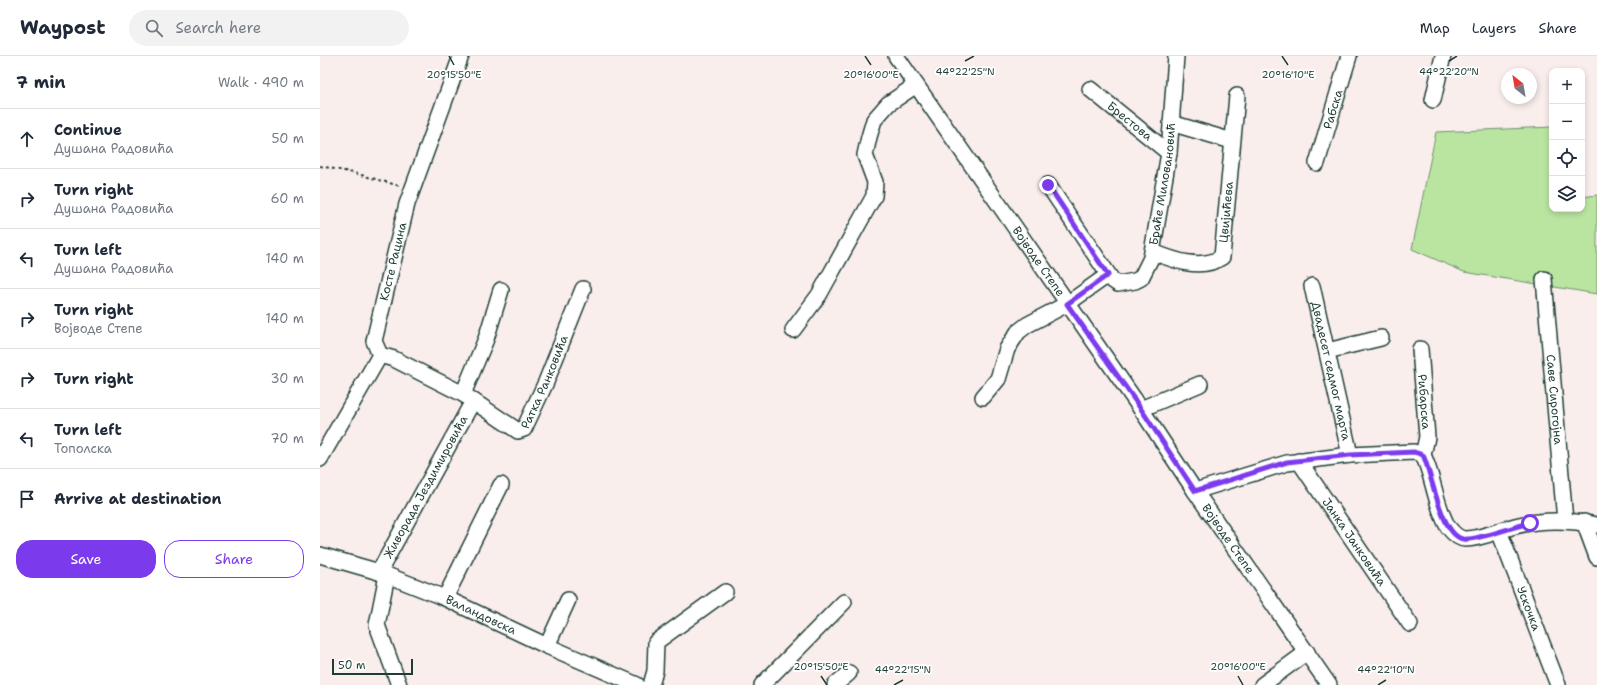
<!DOCTYPE html>
<html lang="en">
<head>
<meta charset="utf-8">
<style>
	:root { --surface:#fff; --page:#f2f2f3; --text:#1f2937; --muted:#747a83; --line:#e0e1e3; --accent:#7c3aed }
	body { margin:0; font-family:"Shantell Sans",sans-serif; background:var(--page); color:var(--text) }
	.controls { position:absolute; right:12px; top:12px; display:grid; overflow:hidden; border-radius:8px; box-shadow:0 2px 6px #0003 }
	.controls button { width:36px; height:36px; display:grid; place-items:center; padding:0; border:0; border-bottom:1px solid var(--line); background:var(--surface); color:var(--text); font:20px sans-serif }
	.compass { position:absolute; left:1181px; top:12px; width:36px; height:36px; border-radius:50%; background:var(--surface); box-shadow:0 2px 6px #0003; rotate:329deg }
	.scale { position:absolute; left:12px; bottom:10px; width:81px; box-sizing:border-box; padding-left:4px; border:2px solid #1f3d34; border-top:0; font-size:11px; line-height:14px; white-space:nowrap; color:#1f3d34; -webkit-text-stroke:3px #fff; paint-order:stroke }
	.stop { position:absolute; width:12px; height:12px; margin:-9px; border:3px solid #7c3aed; border-radius:50%; background:#fff }
	.stop.end { background:#7c3aed; border-color:#fff; box-shadow:0 1px 4px #0008 }
	.list { margin:0; padding:0; list-style:none }
	h2 { display:flex; justify-content:space-between; align-items:center; height:52px; margin:0; padding:0 16px; font-size:17px }
	h2 small { font-size:13px; font-weight:400; color:var(--muted) }
	.list li { display:grid; grid-template-columns:26px 1fr auto; gap:12px; align-items:center; box-sizing:border-box; height:60px; padding:0 16px; border-top:1px solid var(--line) }
	.list b { display:block; font-size:15px; white-space:nowrap }
	.list p { margin:0; font-size:13px; white-space:nowrap; color:var(--muted) }
	.list em { font-size:13px; font-style:normal; color:var(--muted) }
	.actions { display:flex; gap:8px; padding:12px 16px }
	.actions a { flex:1; padding:9px 0; border:1px solid var(--accent); border-radius:16px; text-align:center; font-size:14px; color:var(--accent) }
	.actions .main { background:var(--accent); color:#fff }
	.icon { flex:none; width:22px; height:22px; fill:none; stroke:currentColor; stroke-width:2; stroke-linecap:round; stroke-linejoin:round }
	.map { position:relative; flex:none; width:1277px; height:629px; overflow:hidden }
	header { display:flex; align-items:center; gap:24px; box-sizing:border-box; height:56px; padding:0 20px; background:var(--surface); border-bottom:1px solid var(--line) }
	header strong { font-size:19px }
	nav { display:flex; gap:22px; margin-inline-start:auto; font-size:14px }
	.search { width:280px; height:36px; background:var(--page); display:flex; align-items:center; gap:10px; box-sizing:border-box; padding:0 14px; border-radius:22px; color:var(--muted); font-size:15px }
	main { display:flex }
	aside { flex:1; background:var(--surface) }
	.map>svg:first-child { display:block }
	.green { fill:#bae5a1; stroke:#6c916a }
	.lines { fill:none; stroke-linecap:round; stroke-linejoin:round }
	.minor-casing { stroke:#1f3d34; stroke-width:18 }
	.path { stroke:#1f3d34; stroke-width:2; stroke-dasharray:3 3; stroke-linecap:butt }
	.minor { stroke:#fff; stroke-width:15 }
	.route { stroke:#7c3aed; stroke-width:5 }
	.ticks { fill:none; stroke:#1f3d34; stroke-width:1.5 }
	.labels { text-anchor:middle; stroke-width:3.5; stroke-linejoin:round; paint-order:stroke }
	.street-label { font-size:12px; fill:#1f3d34; stroke:#fff }
	.ticks-label { font-size:10px; text-anchor:middle; fill:#1f3d34; stroke:#fff; stroke-width:3.5; stroke-linejoin:round; paint-order:stroke }
</style>
</head>
<body>
<header>
<strong>Waypost</strong>
<div class="search"><svg class="icon" aria-label="search" viewBox="0 0 24 24"><circle cx="10" cy="10" r="6"/><path d="M15 15l6 6"/></svg>Search here</div>
<nav><a>Map</a><a>Layers</a><a>Share</a></nav>
</header>
<main>
<aside>
<h2>7 min<small>Walk · 490 m</small></h2>
<ul class="list">
<li><svg class="icon" aria-label="ahead" viewBox="0 0 24 24"><path d="M12 20V5M6 11l6-6 6 6"/></svg><div><b>Continue</b><p>Душана Радовића</p></div><em>50 m</em></li>
<li><svg class="icon" aria-label="right" viewBox="0 0 24 24"><path d="M7 20v-9h11M14 6l5 5-5 5"/></svg><div><b>Turn right</b><p>Душана Радовића</p></div><em>60 m</em></li>
<li><svg class="icon" aria-label="left" viewBox="0 0 24 24"><path d="M17 20v-9H6M10 6l-5 5 5 5"/></svg><div><b>Turn left</b><p>Душана Радовића</p></div><em>140 m</em></li>
<li><svg class="icon" aria-label="right" viewBox="0 0 24 24"><path d="M7 20v-9h11M14 6l5 5-5 5"/></svg><div><b>Turn right</b><p>Војводе Степе</p></div><em>140 m</em></li>
<li><svg class="icon" aria-label="right" viewBox="0 0 24 24"><path d="M7 20v-9h11M14 6l5 5-5 5"/></svg><div><b>Turn right</b></div><em>30 m</em></li>
<li><svg class="icon" aria-label="left" viewBox="0 0 24 24"><path d="M17 20v-9H6M10 6l-5 5 5 5"/></svg><div><b>Turn left</b><p>Тополска</p></div><em>70 m</em></li>
<li><svg class="icon" aria-label="arrive" viewBox="0 0 24 24"><path d="M6 21V4h12l-3 4 3 4H6"/></svg><div><b>Arrive at destination</b></div></li>
</ul>
<div class="actions"><a class="main">Save</a><a>Share</a></div>
</aside>
<div class="map">
<svg width="1277" height="629" viewBox="0 0 1277 629">
	<rect width="100%" height="100%" fill="#faeeed"/>
	<filter id="ink" filterUnits="userSpaceOnUse"><feTurbulence type="fractalNoise" baseFrequency=".025" numOctaves="2"/><feDisplacementMap in="SourceGraphic" scale="8" xChannelSelector="R" yChannelSelector="G"/><feConvolveMatrix kernelMatrix="1 2 1 2 8 2 1 2 1" color-interpolation-filters="sRGB"/></filter>
	<g filter="url(#ink)">
		<polygon class="green" points="1232,71 1232,153 1262,153 1262,141 1277,139 1277,238 1144,216 1092,193 1116,76"/>
		<g class="lines">
			<defs>
				<g id="minor">
					<path id="s1" d="M576,0L821,353L875,435L1009,629"/>
					<path id="s2" d="M770,33L849,97"/>
					<polyline points="1113,44 1123,0"/>
					<polyline points="851,67 912,85"/>
					<path id="s3" d="M997,107L1029,0"/>
					<path id="s4" d="M728,129L792,224L798,228L815,225L821,222L831,202L849,97L856,0"/>
					<path id="s5" d="M833,196C853,204 881,215 902,201L917,40"/>
					<path id="s6" d="M1224,223L1245,465"/>
					<path id="s7" d="M992,230L1030,399"/>
					<polyline points="473,274 499,239 554,140 555,126 545,99 549,81 554,64 568,48 596,29"/>
					<path id="s8" d="M1100,293L1107,381L1103,399"/>
					<polyline points="1007,295 1061,282"/>
					<polyline points="60,299 74,303 143,338 166,283 181,234"/>
					<path id="s9" d="M143,338L198,375L204,373L226,326L263,233"/>
					<polyline points="663,341 678,323 687,293 698,276 707,269 747,248 788,219"/>
					<polyline points="821,353 880,328"/>
					<path id="s10" d="M0,403L60,299L54,285L87,148L141,0"/>
					<path id="s11" d="M979,405L1090,568"/>
					<path d="M875,435L967,407L1030,399L1094,396L1103,399C1114,422 1115,449 1128,471C1132,476 1138,483 1145,483C1162,483 1179,474 1195,470C1222,463 1250,464 1277,469"/>
					<polyline points="1264,466 1277,501"/>
					<path id="s12" d="M1179,475L1238,629"/>
					<path id="s13" d="M0,499L59,516L125,542L227,590L317,629"/>
					<path id="s14" d="M59,516L153,345"/>
					<polyline points="67,519 57,569 79,629"/>
					<polyline points="125,542 181,429"/>
					<polyline points="227,590 248,544"/>
					<polyline points="331,629 335,615 336,586 405,536"/>
					<polyline points="442,629 524,546"/>
					<polyline points="515,629 529,617"/>
					<polyline points="942,629 987,596"/>
				</g>
			</defs>
			<use href="#minor" class="minor-casing"/>
			<polyline class="path" points="0,110 34,117 80,130"/>
			<use href="#minor" class="minor"/>
		</g>
	</g>
	<g class="lines" filter="url(#ink)">
		<path class="route" d="M728,129L788,219L747,248L821,353L875,435L967,406L1030,399L1094,396L1103,399C1112,418 1121,479 1143,483C1156,485 1194,470 1210,467"/>
	</g>
	<path class="ticks" d="M129,0L134,9M545,0L551,9M962,0L968,9M645,5L654,0M1129,5L1137,0M501,620L507,629M918,620L923,629M574,629L583,624M1058,629L1066,624"/>
	<g class="labels">
		<g class="street-label">
			<text dy="4" stroke="none"><textPath href="#s3" startOffset="56">Рабска</textPath></text>
			<text dy="4" stroke="none"><textPath href="#s2" startOffset="51">Брестова</textPath></text>
			<text dy="4" stroke="none"><textPath href="#s4" startOffset="243">Браће Миловановић</textPath></text>
			<text dy="4" stroke="none"><textPath href="#s5" startOffset="117">Цвијићева</textPath></text>
			<text dy="4" stroke="none"><textPath href="#s10" startOffset="217">Косте Рацина</textPath></text>
			<text dy="4" stroke="none"><textPath href="#s1" startOffset="250">Војводе Степе</textPath></text>
			<text dy="4" stroke="none"><textPath href="#s7" startOffset="87">Двадесет седмог марта</textPath></text>
			<text dy="4" stroke="none"><textPath href="#s9" startOffset="124">Ратка Ранковића</textPath></text>
			<text dy="4" stroke="none"><textPath href="#s6" startOffset="121">Саве Сирогојна</textPath></text>
			<text dy="4" stroke="none"><textPath href="#s8" startOffset="53">Рибарска</textPath></text>
			<text dy="4" stroke="none"><textPath href="#s14" startOffset="97">Живорада Јездимировића</textPath></text>
			<text dy="4" stroke="none"><textPath href="#s1" startOffset="586">Војводе Степе</textPath></text>
			<text dy="4" stroke="none"><textPath href="#s11" startOffset="98">Јанка Јанковића</textPath></text>
			<text dy="4" stroke="none"><textPath href="#s12" startOffset="83">Ускочка</textPath></text>
			<text dy="4" stroke="none"><textPath href="#s13" startOffset="172">Валандовска</textPath></text>
		</g>
	</g>
	<g class="ticks-label">
		<text x="645" y="19">44°22'25"N</text>
		<text x="1129" y="19">44°22'20"N</text>
		<text x="134" y="22">20°15'50"E</text>
		<text x="551" y="22">20°16'00"E</text>
		<text x="968" y="22">20°16'10"E</text>
		<text x="501" y="614">20°15'50"E</text>
		<text x="918" y="614">20°16'00"E</text>
		<text x="583" y="617">44°22'15"N</text>
		<text x="1066" y="617">44°22'10"N</text>
	</g>
</svg>
<div class="controls">
<button>+</button>
<button>−</button>
<button><svg class="icon" aria-label="locate" viewBox="0 0 24 24"><circle cx="12" cy="12" r="6"/><path d="M12 2v4M12 18v4M2 12h4M18 12h4"/></svg></button>
<button><svg class="icon" aria-label="layers" viewBox="0 0 24 24"><path d="M12 4l9 5-9 5-9-5zM3 14l9 5 9-5"/></svg></button>
</div>
<svg class="compass" viewBox="-18 -18 36 36"><path d="M0-13l5 13h-10z" fill="#e53935"/><path d="M0 13l5-13h-10z" fill="#747a83"/></svg>
<div class="scale">50 m</div>
<div class="stop" style="left:1210px;top:467px"></div>
<div class="stop end" style="left:728px;top:129px"></div>
</div>
</main>
</body>
</html>
